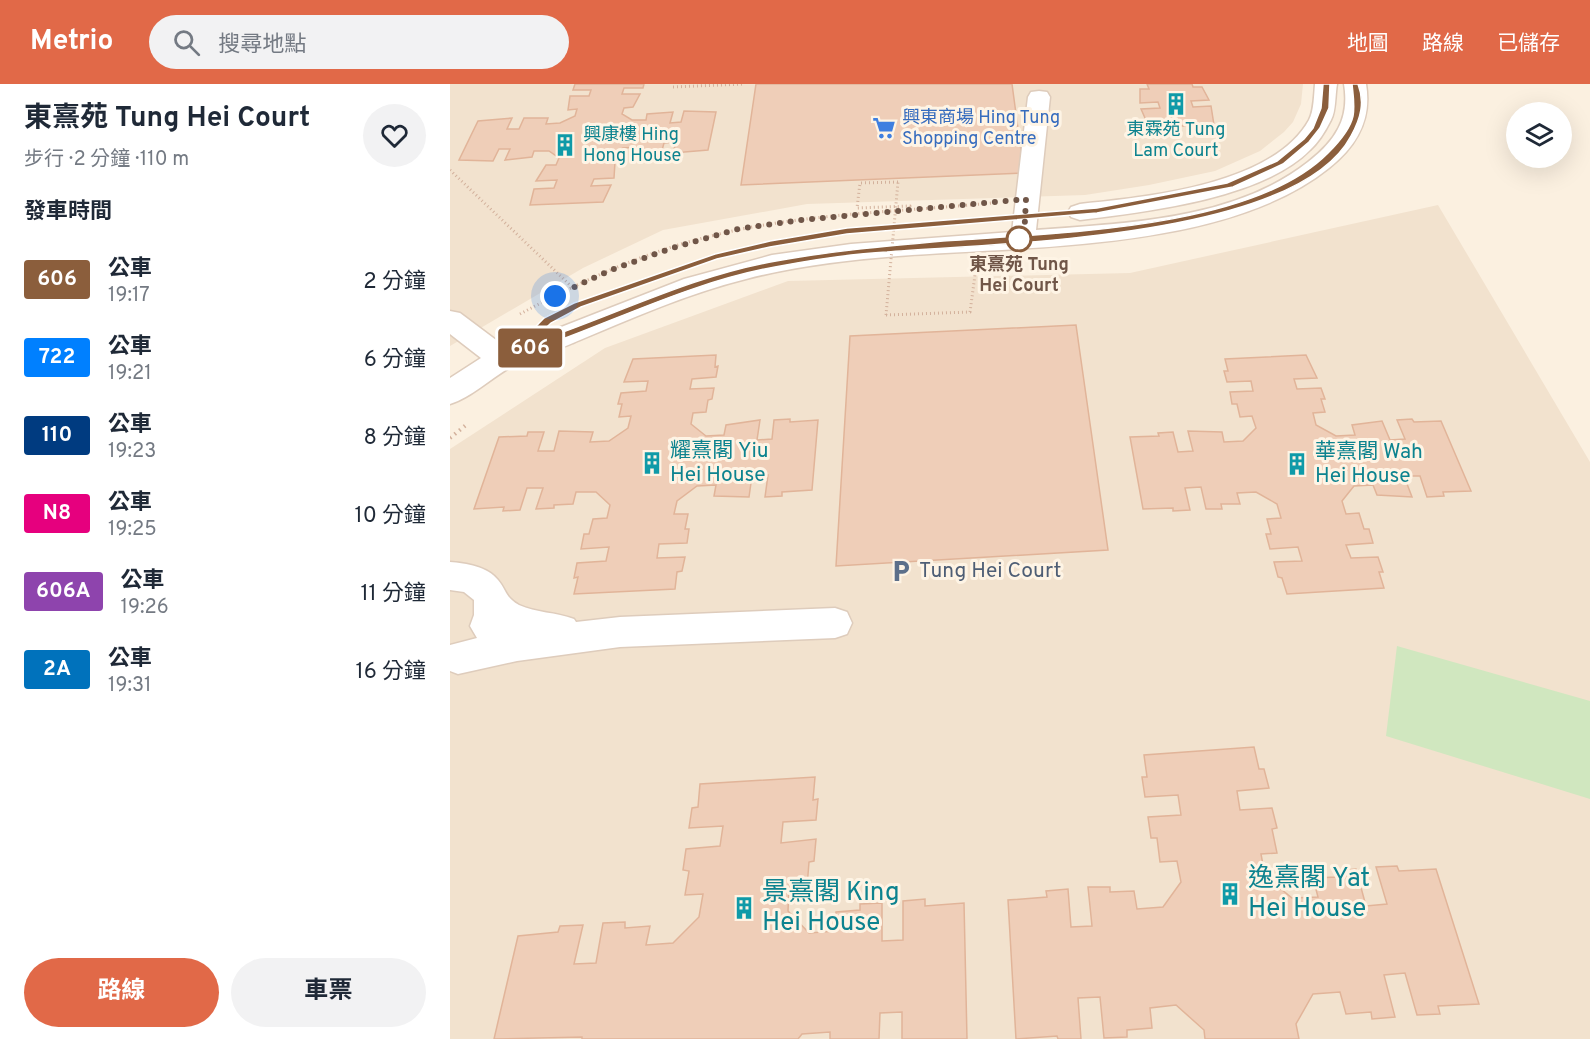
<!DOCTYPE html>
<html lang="zh-TW">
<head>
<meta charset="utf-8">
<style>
  :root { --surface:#fff; --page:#f2f2f3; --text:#1f2937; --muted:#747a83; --accent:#e16948 }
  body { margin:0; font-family:Overpass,"Noto Sans TC",sans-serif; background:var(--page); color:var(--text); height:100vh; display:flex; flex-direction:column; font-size:22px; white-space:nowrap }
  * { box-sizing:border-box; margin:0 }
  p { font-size:20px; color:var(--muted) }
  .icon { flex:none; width:33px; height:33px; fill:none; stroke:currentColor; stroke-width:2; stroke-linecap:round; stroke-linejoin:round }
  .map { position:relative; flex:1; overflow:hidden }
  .drawer { display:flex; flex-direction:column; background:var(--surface); width:450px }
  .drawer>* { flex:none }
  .badge { padding:0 12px; border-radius:4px; font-size:21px; line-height:39px }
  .fabs { position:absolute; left:1056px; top:18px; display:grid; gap:12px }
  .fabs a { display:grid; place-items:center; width:66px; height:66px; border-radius:50%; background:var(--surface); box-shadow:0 6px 24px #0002; font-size:30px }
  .you { position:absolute; width:30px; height:30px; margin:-15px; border:4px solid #fff; border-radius:50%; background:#1a73e8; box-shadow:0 0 0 9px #1a73e833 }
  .map>.badge { position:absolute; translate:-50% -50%; box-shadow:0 0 0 3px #fff }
  h2 { padding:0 24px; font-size:22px; line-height:54px }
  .round { display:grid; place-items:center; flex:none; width:63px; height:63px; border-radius:32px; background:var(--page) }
  .head { display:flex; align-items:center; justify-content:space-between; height:102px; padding:0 24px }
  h1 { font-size:28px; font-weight:700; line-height:45px }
  .button { display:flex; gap:12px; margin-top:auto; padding:12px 24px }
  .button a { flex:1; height:69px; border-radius:36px; background:var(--accent); color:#fff; font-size:24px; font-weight:700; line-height:69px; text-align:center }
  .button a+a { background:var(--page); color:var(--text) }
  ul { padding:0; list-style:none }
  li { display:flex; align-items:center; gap:18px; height:78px; padding:0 24px }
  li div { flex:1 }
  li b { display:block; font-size:22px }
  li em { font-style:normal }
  li .badge { min-width:66px; font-weight:700; text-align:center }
  header { display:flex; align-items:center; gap:36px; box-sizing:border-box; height:84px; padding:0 30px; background:var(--accent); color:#fff }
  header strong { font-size:28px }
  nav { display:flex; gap:33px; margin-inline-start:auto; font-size:21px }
  .search { width:420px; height:54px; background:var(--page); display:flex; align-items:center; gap:15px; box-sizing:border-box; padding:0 21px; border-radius:33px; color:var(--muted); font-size:22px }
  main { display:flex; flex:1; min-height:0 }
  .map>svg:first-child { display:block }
  .residential { fill:#f2e2ce }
  .green { fill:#d0e7bf }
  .building { fill:#efceb8; stroke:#e1b499; stroke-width:1.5 }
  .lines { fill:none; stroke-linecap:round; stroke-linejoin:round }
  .minor-casing { stroke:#deccbc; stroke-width:3 }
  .path-far1 { stroke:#d3b19c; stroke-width:3; stroke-dasharray:1 3; stroke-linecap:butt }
  .path { stroke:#d3b19c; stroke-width:4; stroke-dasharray:1.5 4.5; stroke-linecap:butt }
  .minor { fill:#fff; fill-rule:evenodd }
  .path-bridge { stroke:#d3b19c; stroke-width:3; stroke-dasharray:1 3; stroke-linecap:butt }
  .line { fill:#8b5e3c; stroke:#fff; stroke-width:1.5 }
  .walk { stroke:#705648; stroke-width:6; stroke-dasharray:0 10.8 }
  .stop-dot { fill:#fff; stroke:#8b5e3c; stroke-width:3 }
  .labels { text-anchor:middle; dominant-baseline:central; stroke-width:6; stroke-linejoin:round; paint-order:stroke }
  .far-shop-label { font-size:18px; fill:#366cbe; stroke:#fef4e5; text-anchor:start }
  .far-culture-label { font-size:18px; fill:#0d838f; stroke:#fef4e5 }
  .far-stop-label { font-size:18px; font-weight:bold; fill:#705648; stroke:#fef4e5 }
  .culture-label { font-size:21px; fill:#0d838f; stroke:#fef4e5; text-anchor:start }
  .service-label { font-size:21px; fill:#4e5e75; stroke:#fef4e5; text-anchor:start }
  .near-culture-label { font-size:26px; fill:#0d838f; stroke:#fef4e5; text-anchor:start }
</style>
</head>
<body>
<header>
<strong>Metrio</strong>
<div class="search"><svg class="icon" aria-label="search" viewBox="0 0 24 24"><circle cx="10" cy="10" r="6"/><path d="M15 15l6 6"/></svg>搜尋地點</div>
<nav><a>地圖</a><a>路線</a><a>已儲存</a></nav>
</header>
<main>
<section class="drawer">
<div class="head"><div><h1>東熹苑 Tung Hei Court</h1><p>步行 · 2 分鐘 · 110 m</p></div><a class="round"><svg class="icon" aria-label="heart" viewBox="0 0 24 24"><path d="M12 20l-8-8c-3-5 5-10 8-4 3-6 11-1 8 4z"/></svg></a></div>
<h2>發車時間</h2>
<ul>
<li><span class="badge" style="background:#8b5e3c;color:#fff">606</span><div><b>公車</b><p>19:17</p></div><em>2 分鐘</em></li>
<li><span class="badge" style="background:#0080ff;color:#fff">722</span><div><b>公車</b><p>19:21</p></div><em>6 分鐘</em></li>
<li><span class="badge" style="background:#003b80;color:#fff">110</span><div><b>公車</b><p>19:23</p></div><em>8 分鐘</em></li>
<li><span class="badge" style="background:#e6007e;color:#fff">N8</span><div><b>公車</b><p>19:25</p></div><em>10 分鐘</em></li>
<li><span class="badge" style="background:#8e44ad;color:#fff">606A</span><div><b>公車</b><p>19:26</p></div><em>11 分鐘</em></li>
<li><span class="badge" style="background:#0072bc;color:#fff">2A</span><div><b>公車</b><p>19:31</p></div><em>16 分鐘</em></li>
</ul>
<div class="button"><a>路線</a><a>車票</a></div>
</section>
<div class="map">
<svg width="1140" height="955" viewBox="0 0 1140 955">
  <rect width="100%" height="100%" fill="#fbf0e0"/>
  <g class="residential">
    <path d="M0 0H853L851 20 843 38 834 48 810 67 765 87 699 101 635 111 357 120 213 146 133 184 0 262Z"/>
    <path d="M988 121 1140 378V955H0V365L155 264 338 197 680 189Z"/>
  </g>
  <path class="green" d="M947 562 1140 617V715L936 652Z"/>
  <g class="building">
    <path d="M125 0H194L193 4H174L172 10H190L183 23 174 24 172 30 182 36H196L197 30 223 28 220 39 231 38 234 27 266 28 258 66 223 69 226 58 214 59 211 70 186 69 188 63 173 64 158 72 156 79 165 78 164 94 144 95 141 102 161 101 153 118 80 121 84 105 104 104 107 96 86 97 96 81H106L109 74 99 67H84L82 73 55 76 60 65H49L43 77 9 76 28 37 62 34 57 45H69L74 34H98L96 40 110 39 125 32 127 25 118 26 120 12H139L141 6H123Z"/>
    <path d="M306 0H562L574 89 291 101Z"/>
    <path d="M697 0H742L743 3H752L759 16 741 17 743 23 761 22 764 41 699 43 691 25 710 24 708 18 690 19V5H699Z"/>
    <path d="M626 241 658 466 386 482 400 252Z"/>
    <path d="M266 271 265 283 268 282 266 293 242 295 240 305 264 304 262 315 258 316 256 328 243 329 241 340 256 352 274 351 276 341 310 336 307 356 322 355 324 336 340 335V338L368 336 362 406 332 408V412L315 413 318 391 302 392 299 413 264 412 266 401 247 402 227 417 224 430H238L235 445H239L237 459 209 460 207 474 235 473 232 487 227 488 225 505 124 510 128 493 124 494 127 479 156 477 159 463 131 465 134 450H139L143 435 157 434 160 421 146 408H126L123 420 104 421V424L86 425 93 404H77L70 426 53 427 54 423 24 425 49 353 77 352 78 348H94L88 367H104L109 347 143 348 140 358 159 357 178 344 181 332 169 333 172 320H168L171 309 196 307 198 297 174 298 183 275Z"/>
    <path d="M856 271 867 294 844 295 847 305 871 304 875 315H871L875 328 863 329 866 341 886 352 905 351 902 341 932 337 940 356 955 355 947 336 962 335 964 338 991 337 1021 407 993 408 994 412 977 413 970 392H954L962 413 927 411 923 401 904 402 892 417 896 430 909 429 914 445H919L923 459 896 461 901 474 928 473 933 488H929L934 504 837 510 832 494 828 493 824 478 852 477 848 463 820 465 816 450H821L817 435 831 434 827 420 806 408 787 409 790 420H771L772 425H756L751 403 735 404 740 426 723 427V424L693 425 680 353 709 352 708 349 723 348 728 368 743 367 738 347 772 348 774 358 793 357 806 344 802 332 790 333 787 320H782L780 308 803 307 801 297 777 298 774 287H778L775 275Z"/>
    <path d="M804 663 809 685H814L819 704 787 707 790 726 822 724 827 744 822 745 827 769 811 770 815 792 842 814 868 813 863 794 887 793 885 787 906 785 916 822 937 820 926 783 947 782 949 787 986 785 1029 920 988 922 990 930 967 931 955 889 934 891 945 933 922 935 921 928 896 930 890 908 863 910 846 940 849 955H755L754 946 726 921 700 924 702 944 677 946V953L654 954 650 913 628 914 631 955H608L607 952 566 955 558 816 597 813 596 807 618 805 621 843 642 842 638 803H660V808L684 807 687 825 713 823 731 798 727 777 710 778 707 754H701L698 733 731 731 728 711 695 713 692 693H697L694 671Z"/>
    <path d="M365 693 363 716 368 715 366 736 333 738 331 759 366 755 364 777 359 778 357 803 339 804 338 827 359 849 385 847 386 828 410 826V820L432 819V857L453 856V817L475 815V822L514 819 517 955H452V928L430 929 429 955H380V948L352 950 348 955H132V953L44 955 68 852 108 848 110 842 133 841 124 880 146 879 153 839 175 838V844L200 842 196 861 223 859 249 833 253 810 235 811 239 787 233 786 236 765 270 762 273 742 239 744 242 724 248 723 250 700Z"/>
  </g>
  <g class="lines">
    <g class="minor-casing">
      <g id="minor">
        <path d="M865 0H887C885 11 886 27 881 36 876 46 868 59 860 66 812 115 695 128 630 136L621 133 618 128 621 123 630 120C697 113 823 101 859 36 864 27 864 11 865 0Z"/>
        <path d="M894 0H916C922 35 907 62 879 84 776 167 577 162 448 172 397 176 346 182 296 195 236 210 180 235 123 259 106 267 87 270 70 278 46 289 25 312 0 320V294L31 274 0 250V227L10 229 54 262 101 247 234 195 322 171 401 160 562 148 578 13 581 8 589 7 597 8 600 13 586 146C677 139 784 136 858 78 885 57 900 35 894 0Z"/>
        <path d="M0 478C16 479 38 483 48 496 57 507 55 513 69 521 86 529 106 528 124 535L126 538 170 533 385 524 397 528 402 539 397 550 385 554 170 563 67 577 8 590 0 587V561L27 554 20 542 24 531V516L14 508 0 506Z"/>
      </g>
    </g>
    <g class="path-far1">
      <path d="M223 3 294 0"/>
      <path d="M0 86 123 204"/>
      <path d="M448 98 410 99 407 124 460 122V127"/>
      <path d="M70 230C132 197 196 167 265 151 355 129 450 128 542 119"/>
      <path d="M436 231 520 228 525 191"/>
    </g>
    <path class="path" d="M0 354 16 341"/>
    <use href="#minor" class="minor"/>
    <path class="path-bridge" d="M436 231 448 98"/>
  </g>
  <path class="line" d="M873 0H880L879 24 870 44 859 58 833 80 783 103 647 129 397 150 320 163 267 175 131 223 101 239 79 260C162 233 239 192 326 177 381 167 437 162 493 157 599 149 801 147 878 69 888 59 900 46 903 32 905 21 903 11 902 0H908C915 18 911 34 901 52 846 156 545 159 437 168 399 170 362 176 325 183 236 199 154 243 68 271L65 272 60 269 94 234 124 219 265 170 320 157 397 144 647 124 777 99 827 77 854 55 863 44 871 24Z"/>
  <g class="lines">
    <path class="walk" d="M105 212 161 186 222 164 288 145 352 136 576 115 574 155H569"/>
  </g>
  <defs>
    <g id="building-bare" transform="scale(1.8)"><path d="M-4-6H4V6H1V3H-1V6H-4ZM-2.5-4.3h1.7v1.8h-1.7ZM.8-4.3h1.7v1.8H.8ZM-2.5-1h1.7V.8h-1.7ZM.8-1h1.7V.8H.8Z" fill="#0f9aa8" stroke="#fef4e5" stroke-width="2.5" paint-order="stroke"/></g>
    <g id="supermarket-bare" transform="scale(1.8)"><path d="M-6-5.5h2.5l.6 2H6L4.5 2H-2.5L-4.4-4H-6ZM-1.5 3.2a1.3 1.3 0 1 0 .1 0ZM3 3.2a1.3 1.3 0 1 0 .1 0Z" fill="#3f7fe0" stroke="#fef4e5" stroke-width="2.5" paint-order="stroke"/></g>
    <g id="parking-bare" transform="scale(1.8)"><path d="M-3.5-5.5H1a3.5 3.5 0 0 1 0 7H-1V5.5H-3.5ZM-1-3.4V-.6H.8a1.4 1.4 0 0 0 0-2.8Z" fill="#5c6f8a" stroke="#fef4e5" stroke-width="2.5" paint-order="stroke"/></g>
  </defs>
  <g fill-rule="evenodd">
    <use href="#building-bare" x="726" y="20"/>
    <use href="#supermarket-bare" x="434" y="44"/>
    <use href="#building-bare" x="115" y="61"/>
    <use href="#building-bare" x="202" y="379"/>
    <use href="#building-bare" x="847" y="380"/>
    <use href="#parking-bare" x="451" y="487"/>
    <use href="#building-bare" x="780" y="810"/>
    <use href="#building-bare" x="294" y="824"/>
  </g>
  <circle class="stop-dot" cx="569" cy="155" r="12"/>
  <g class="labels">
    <g class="far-shop-label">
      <text x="452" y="34">興東商場 Hing Tung<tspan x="452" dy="21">Shopping Centre</tspan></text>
    </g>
    <g class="far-culture-label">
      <text x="726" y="46">東霖苑 Tung<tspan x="726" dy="21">Lam Court</tspan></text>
      <text x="133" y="51" text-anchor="start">興康樓 Hing<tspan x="133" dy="21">Hong House</tspan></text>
    </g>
    <g class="far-stop-label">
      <text x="569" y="181">東熹苑 Tung<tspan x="569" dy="21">Hei Court</tspan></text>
    </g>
    <g class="culture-label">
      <text x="220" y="367">耀熹閣 Yiu<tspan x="220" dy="24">Hei House</tspan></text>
      <text x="865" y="368">華熹閣 Wah<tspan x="865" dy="24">Hei House</tspan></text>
    </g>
    <g class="service-label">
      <text x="469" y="487">Tung Hei Court</text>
    </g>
    <g class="near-culture-label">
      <text x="798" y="795">逸熹閣 Yat<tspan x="798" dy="30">Hei House</tspan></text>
      <text x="312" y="809">景熹閣 King<tspan x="312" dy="30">Hei House</tspan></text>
    </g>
  </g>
</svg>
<div class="fabs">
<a><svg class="icon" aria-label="layers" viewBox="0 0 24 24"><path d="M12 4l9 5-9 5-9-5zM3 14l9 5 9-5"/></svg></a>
</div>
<div class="you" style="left:105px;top:212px"></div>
<b class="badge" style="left:80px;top:264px;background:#8b5e3c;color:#fff">606</b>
</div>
</main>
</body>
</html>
